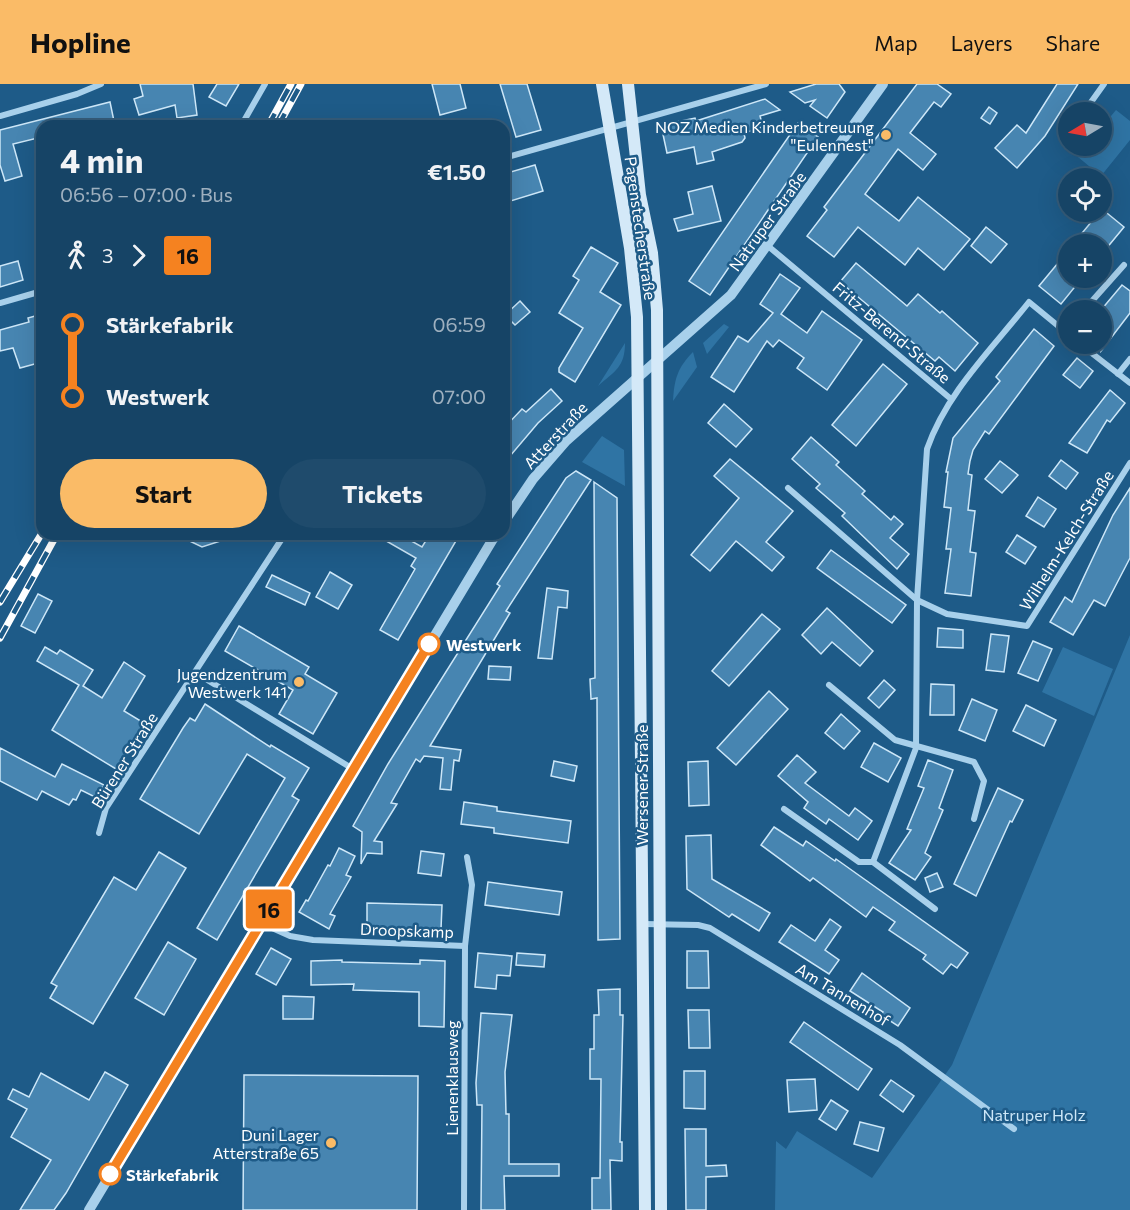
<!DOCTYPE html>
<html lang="en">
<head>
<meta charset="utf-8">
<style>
  :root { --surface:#164466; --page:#1f4b6c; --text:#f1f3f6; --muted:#9eb0bf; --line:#355c7a; --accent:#fabb67 }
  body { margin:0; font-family:Commissioner,sans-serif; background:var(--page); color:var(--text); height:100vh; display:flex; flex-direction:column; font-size:22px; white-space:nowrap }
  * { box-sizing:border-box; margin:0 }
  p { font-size:20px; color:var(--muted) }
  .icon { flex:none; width:33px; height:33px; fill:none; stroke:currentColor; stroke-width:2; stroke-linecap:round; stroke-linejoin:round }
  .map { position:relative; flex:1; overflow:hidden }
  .panel { position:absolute; left:36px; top:36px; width:474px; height:420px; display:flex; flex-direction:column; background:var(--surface); border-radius:18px; box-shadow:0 6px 24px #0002,0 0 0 2px var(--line) }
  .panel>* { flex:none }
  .badge { padding:0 12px; border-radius:4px; font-size:21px; line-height:39px }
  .needle { width:39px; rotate:260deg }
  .tools { position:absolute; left:1058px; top:18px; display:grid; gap:12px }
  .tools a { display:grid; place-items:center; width:54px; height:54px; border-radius:50%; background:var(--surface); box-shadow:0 6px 24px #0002,0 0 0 2px var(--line); font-size:30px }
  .map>.badge { position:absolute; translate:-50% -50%; box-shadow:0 0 0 3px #fff }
  .legs { display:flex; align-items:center; gap:9px; height:66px; padding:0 24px; font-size:20px }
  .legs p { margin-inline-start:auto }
  .overview { display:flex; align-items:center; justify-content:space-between; height:102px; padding:0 24px }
  h1 { font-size:33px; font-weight:700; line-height:45px }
  .action { display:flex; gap:12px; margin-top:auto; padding:12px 24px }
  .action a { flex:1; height:69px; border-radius:36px; background:var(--accent); color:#111; font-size:24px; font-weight:700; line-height:69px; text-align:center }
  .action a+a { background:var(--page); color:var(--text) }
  ul { padding:0 24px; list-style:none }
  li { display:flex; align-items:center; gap:21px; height:72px; font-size:22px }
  li i { display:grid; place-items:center; width:9px; height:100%; margin:0 8px; background:currentColor }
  li i::after { content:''; width:15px; height:15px; margin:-8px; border:4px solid; border-radius:50%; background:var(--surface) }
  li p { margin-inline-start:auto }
  li:first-child i { background:linear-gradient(#0000 50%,currentColor 0) }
  li:last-child i { background:linear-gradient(currentColor 50%,#0000 0) }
  header { display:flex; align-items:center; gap:36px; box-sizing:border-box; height:84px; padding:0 30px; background:var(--accent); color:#111 }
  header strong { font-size:28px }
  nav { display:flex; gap:33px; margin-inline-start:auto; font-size:21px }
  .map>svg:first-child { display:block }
  .green { fill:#2f74a4 }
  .building { fill:#4785b1; stroke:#cde7f8; stroke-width:1.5 }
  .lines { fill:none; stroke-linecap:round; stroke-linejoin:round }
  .minor { stroke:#a8d0eb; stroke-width:6 }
  .tertiary { stroke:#a8d0eb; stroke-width:10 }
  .secondary { stroke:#d4e9f8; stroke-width:12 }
  .rail-casing { stroke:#fff; stroke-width:7 }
  .rail { stroke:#1e5b88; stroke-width:4.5; stroke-dasharray:14; stroke-linecap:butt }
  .line-1-casing { stroke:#fff; stroke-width:14 }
  .line-1 { stroke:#f58220; stroke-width:9 }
  .poi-dot { fill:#fabb67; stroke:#1e5b88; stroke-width:2 }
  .stop-1-dot { fill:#fff; stroke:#f58220; stroke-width:3 }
  .labels { text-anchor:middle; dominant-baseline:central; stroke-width:5; stroke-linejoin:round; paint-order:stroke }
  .poi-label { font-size:16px; fill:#fff; stroke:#1e5b88; text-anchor:end }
  .street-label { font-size:16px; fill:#fff; stroke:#1e5b88 }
  .stop-label { font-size:16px; font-weight:bold; fill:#fff; stroke:#1e5b88; text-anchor:start }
  .park-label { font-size:16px; fill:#cde7f8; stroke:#1e5b88 }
</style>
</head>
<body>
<header>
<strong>Hopline</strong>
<nav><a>Map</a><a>Layers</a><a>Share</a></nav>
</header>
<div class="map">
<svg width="1130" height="1126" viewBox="0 0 1130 1126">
  <rect width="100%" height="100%" fill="#1e5b88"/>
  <g class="green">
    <path d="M1116 26 1130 37V56L1101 92 1078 73 1087 62H1101V44Z"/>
    <path d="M724 240 729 243 707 270 703 259Z"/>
    <path d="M625 259C625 283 615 287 598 302Z"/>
    <path d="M693 268 697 283 673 317C674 295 678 283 693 268Z"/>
    <path d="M602 352 624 366 625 402 582 378Z"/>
    <path d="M1130 551V1126H775L776 1057 786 1065 797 1047 872 1094 952 981Z"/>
    <path d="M1063 563 1113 585 1094 632 1042 608Z"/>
  </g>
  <g class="building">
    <path d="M140 0H193L197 31 177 34 175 21 139 31 134 15 143 12Z"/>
    <path d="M217 0H239L226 22 209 13Z"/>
    <path d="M432 0H460L466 24 440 31Z"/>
    <path d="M500 0H527L541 46 516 53Z"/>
    <path d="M816 0H839L845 8 827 34 810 22 815 16 805 19 790 8Z"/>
    <path d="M917 0H937L951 10 941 23 934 18 910 49 936 70 923 86 898 65 865 110 899 137 918 113 970 155 944 186 918 164 905 181 858 143 834 173 807 152 827 126 824 123Z"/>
    <path d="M1057 0H1078L1045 52 1017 84 995 64 1017 41 1026 49Z"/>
    <path d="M765 15 780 26 760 32 763 43 744 49 745 54 742 58 712 68 714 76 697 80 694 63 667 69 661 41 695 34 696 37Z"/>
    <path d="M110 18 115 42H42V53L13 60 22 92 5 97 0 81V46Z"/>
    <path d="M989 23 997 29 990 40 981 34Z"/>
    <path d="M798 39 818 53 710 211 689 197Z"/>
    <path d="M535 81 543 107 504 119V90Z"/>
    <path d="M712 102 721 137 678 147 674 135 693 130 688 108Z"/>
    <path d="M1102 125 1124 143 1101 171V160H1073Z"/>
    <path d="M986 143 1007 160 991 179 971 162Z"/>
    <path d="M591 163 618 179 600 208 621 221 575 298 559 288V284L583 244 559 229 579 196 573 192Z"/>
    <path d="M1068 167V194H1082L1061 220 1039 202Z"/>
    <path d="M18 177 23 196 0 203V182Z"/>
    <path d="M856 179 907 222 918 210 940 229 942 227 978 259 955 287 939 273 935 277 840 198Z"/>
    <path d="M780 190 800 204 781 230 807 249 822 227 862 256 827 306 797 284 804 274 779 256 773 263 767 257 734 308 711 293 738 252 748 258 773 229 760 220Z"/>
    <path d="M1122 201 1130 207V229L1101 267V226Z"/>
    <path d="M520 217 530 228 515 241 505 231Z"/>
    <path d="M42 230V252L36 253 42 278 20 284 13 264 0 267V246L29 238 28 234Z"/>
    <path d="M1034 245 1054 262 989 350 985 347 973 366 970 377 968 390 972 391 968 426 975 427 970 468 976 469 971 512 945 509 951 465H946L951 424 944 423 948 388H946L953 354 1000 297 996 293Z"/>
    <path d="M1077 274 1093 287 1080 304 1063 291Z"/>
    <path d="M883 280 907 300 856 362 832 341Z"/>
    <path d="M551 305 562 317 538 339 504 379V344L522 325 526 328Z"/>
    <path d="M1110 306 1125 319 1110 338 1107 336 1087 369 1069 359Z"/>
    <path d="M724 320 752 345 736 363 708 339Z"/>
    <path d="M811 353 839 378 836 381 865 407 862 410 891 436 894 432 903 440 890 454 909 470 897 485 842 432 845 429 816 404 820 400 792 375Z"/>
    <path d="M730 375 793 427 766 458 784 473 772 487 736 457 710 487 691 471 739 414 714 392Z"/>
    <path d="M1061 376 1078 389 1066 405 1049 392Z"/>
    <path d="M1000 377 1018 391 1002 409 985 395Z"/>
    <path d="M576 387 591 396 506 527 510 529 430 662 461 666 459 677 454 676 451 706 440 705 443 674 424 672 420 678 416 675 391 719 397 720 374 757 382 758V770L367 769 361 780 362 748 353 742 388 680 500 502 497 500 566 394Z"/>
    <path d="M594 398 617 414 620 855 598 856 597 614 591 615 590 595 595 594Z"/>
    <path d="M1130 404V474L1105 522 1094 516 1073 551 1050 538 1065 513 1072 518 1113 431Z"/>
    <path d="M1038 413 1056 425 1044 443 1026 432Z"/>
    <path d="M175 450H236V452L202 463Z"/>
    <path d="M374 450H399L422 463 430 450H460L398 556 380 546 415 485 411 482 416 474Z"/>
    <path d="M1017 451 1036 463 1025 480 1006 468Z"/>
    <path d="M831 466 906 521 892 539 817 484Z"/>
    <path d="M330 488 352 501 338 525 316 513Z"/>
    <path d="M272 491 310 509 305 521 266 503Z"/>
    <path d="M547 504 568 507 567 524 558 523 552 575 538 574Z"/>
    <path d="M38 510 52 517 35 549 21 542Z"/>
    <path d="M827 524 873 567 860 582 832 558 821 570 802 551Z"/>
    <path d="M762 530 780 545 729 602 712 587Z"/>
    <path d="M239 542 309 583 305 590 337 609 313 650 279 630 293 606 225 567Z"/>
    <path d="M938 544 963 546V564L937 563Z"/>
    <path d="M991 550 1009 552 1004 588 986 586Z"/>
    <path d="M1033 557 1052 565 1038 597 1018 589Z"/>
    <path d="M45 563 57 570 60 566 93 586 83 602 102 614 124 578 145 592 124 627 144 639 116 685 52 646 79 601 37 577Z"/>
    <path d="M489 582 511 583 510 596 488 595Z"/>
    <path d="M884 596 895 606 879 624 868 614Z"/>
    <path d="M931 600 954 601V631H930Z"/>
    <path d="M769 607 788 625 736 681 717 664Z"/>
    <path d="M972 615 997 626 985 657 959 646Z"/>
    <path d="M205 620 270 663 271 661 309 684 292 712 299 716 217 856 197 844 285 694 247 670 199 750 140 715 183 644 190 634 195 637Z"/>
    <path d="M1026 621 1056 636 1044 662 1013 647Z"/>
    <path d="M841 630 860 647 844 665 825 649Z"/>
    <path d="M874 659 901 674 888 698 861 683Z"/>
    <path d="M0 664 55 693 62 680 104 701 97 714 81 706 76 716 73 715 69 721 42 707 37 716 0 697Z"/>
    <path d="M797 671 816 688 805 699 849 732 855 724 872 737 858 756 829 735 826 740 804 724 808 718 778 692Z"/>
    <path d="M928 676 953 686 939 724 943 726 925 769 931 773 915 796 889 779 911 746 907 745 924 704 918 702Z"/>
    <path d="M554 677 577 682 574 697 551 692Z"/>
    <path d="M708 677 709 721 689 722 688 678Z"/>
    <path d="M998 704 1023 716 1012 738 1010 737 976 812 954 800Z"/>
    <path d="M464 718 497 723V727L571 737 568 759 494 749V744L461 740Z"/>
    <path d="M774 743 803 762 806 757 835 777 836 775 968 869 957 884 951 880 943 890 923 875 926 871 889 846 895 838 873 823 866 833 813 794 810 797 761 761Z"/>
    <path d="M711 751 712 795 770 829 759 847 732 830 729 833 687 805 686 752Z"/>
    <path d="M339 764 355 772 346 791 351 793 330 830 335 832 329 845 299 828 306 816 308 817 328 781 330 782Z"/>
    <path d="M421 767 444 770 441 792 418 789Z"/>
    <path d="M159 768 186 784 93 940 50 914 57 902 51 899 114 793 136 806Z"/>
    <path d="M937 789 943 803 930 808 925 794Z"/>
    <path d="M488 798 562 808 559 831 485 821Z"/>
    <path d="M367 819 442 821 441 845 367 844Z"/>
    <path d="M830 835 841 843 825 866 839 876 829 890 779 858 791 841 815 857Z"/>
    <path d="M168 858 196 875 164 931 135 914Z"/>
    <path d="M271 864 291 875 276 901 256 890Z"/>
    <path d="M687 867H708L709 904H687Z"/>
    <path d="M478 869 512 872 510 892 497 891 496 905 475 903Z"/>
    <path d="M517 869 545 871 544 883 516 881Z"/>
    <path d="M342 876V878L420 880V876L445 877 444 943 419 942V908L353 906 354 900 311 901V877Z"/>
    <path d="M862 889 910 924 898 942 881 931 883 928 850 907Z"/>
    <path d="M620 905V931H623L620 1058H622V1077L610 1076 611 1126H592V1094H600L601 995H590V965H594V931H599L598 906Z"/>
    <path d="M283 912 314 913 313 935H283Z"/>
    <path d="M688 926H709L710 964H689Z"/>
    <path d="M481 929 512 931 505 988 506 1030H509V1080H559V1092H504L505 1126H481L482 1021H477L476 999Z"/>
    <path d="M804 938 872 985 858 1006 790 958Z"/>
    <path d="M684 987H705V1025L684 1024Z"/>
    <path d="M105 988 128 1001 66 1109 54 1126H20L51 1076 11 1053 27 1025 8 1015 13 1005 29 1013 41 989 89 1016Z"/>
    <path d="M244 991 418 992 417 1126H243Z"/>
    <path d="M815 995 817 1026 789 1028 787 996Z"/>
    <path d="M891 996 914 1012 903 1028 880 1011Z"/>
    <path d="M831 1016 848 1027 836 1046 819 1035Z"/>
    <path d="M860 1038 884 1044 878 1067 854 1060Z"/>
    <path d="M685 1045H706V1082L726 1081 727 1092 706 1093V1126H686Z"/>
  </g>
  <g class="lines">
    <g class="minor">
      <path d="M1084 28 1104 0"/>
      <path d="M0 32 77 10 101 0"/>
      <path d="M241 42 265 0"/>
      <path d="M504 74 766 0"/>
      <path d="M768 162 951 315"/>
      <path d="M0 219 42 207"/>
      <path d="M1084 226 1124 181"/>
      <path d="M1080 260 1130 299"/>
      <path d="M1118 290 1130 275"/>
      <path d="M788 404 917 516 947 530 1027 542 1130 379"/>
      <path d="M196 589 353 685"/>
      <path d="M829 601 895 656 974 678 984 697 974 735"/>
      <path d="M784 725 859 778H873L935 825"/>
      <path d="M99 749 106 724 285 450"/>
      <path d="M873 778 916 664 917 516 927 365C947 308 992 265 1029 218L1068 250"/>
      <path d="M261 839 290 852 313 856 465 862 472 801 467 773"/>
      <path d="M643 840 698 841 710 844 900 961 1014 1045"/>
      <path d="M464 1126 465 862"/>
    </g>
    <g class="tertiary">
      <path d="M504 438 533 395 566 357 731 211 883 0"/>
      <path d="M89 1126 496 450"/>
    </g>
    <g class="secondary">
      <path d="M602 0 630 164 637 233 645 1126"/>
      <path d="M628 0 640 111 652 169 657 226 661 1126"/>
    </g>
    <g class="rail-casing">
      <g id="rail">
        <path d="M268 42 291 0"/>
        <path d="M278 42 301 0"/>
        <path d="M0 518 42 449"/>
        <path d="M0 554 57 450"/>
      </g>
    </g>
    <use href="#rail" class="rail"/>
  </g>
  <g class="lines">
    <g class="line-1-casing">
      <path id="line-1" d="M110 1090 429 560"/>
    </g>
    <use href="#line-1" class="line-1"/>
  </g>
  <g class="poi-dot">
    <circle cx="886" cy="51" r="6"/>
    <circle cx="299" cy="598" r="6"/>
    <circle cx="331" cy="1059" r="6"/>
  </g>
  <g class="stop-1-dot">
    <circle cx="429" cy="560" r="10"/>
    <circle cx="110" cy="1090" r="10"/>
  </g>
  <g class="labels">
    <g class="poi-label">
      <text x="874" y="42">NOZ Medien Kinderbetreuung<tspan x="874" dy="18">"Eulennest"</tspan></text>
      <text x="287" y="589">Jugendzentrum<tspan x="287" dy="18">Westwerk 141</tspan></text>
      <text x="319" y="1050">Duni Lager<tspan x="319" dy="18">Atterstraße 65</tspan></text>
    </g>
    <g class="street-label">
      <text transform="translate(767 137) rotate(-54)">Natruper Straße</text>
      <text transform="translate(641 144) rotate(82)">Pagenstecherstraße</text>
      <text transform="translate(892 248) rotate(40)">Fritz-Berend-Straße</text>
      <text transform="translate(555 351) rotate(-47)">Atterstraße</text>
      <text transform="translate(1066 456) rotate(-58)">Wilhelm-Kelch-Straße</text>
      <text transform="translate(124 676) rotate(-58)">Bürener Straße</text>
      <text transform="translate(641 701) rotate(-90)">Wersener Straße</text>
      <text transform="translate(407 846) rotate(2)">Droopskamp</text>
      <text transform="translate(843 910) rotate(31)">Am Tannenhof</text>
      <text transform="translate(451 994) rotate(-90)">Lienenklausweg</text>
    </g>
    <g class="stop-label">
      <text x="446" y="560">Westwerk</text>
      <text x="126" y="1090">Stärkefabrik</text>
    </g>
    <g class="park-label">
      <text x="1034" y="1030">Natruper Holz</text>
    </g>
  </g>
</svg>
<div class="tools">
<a><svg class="needle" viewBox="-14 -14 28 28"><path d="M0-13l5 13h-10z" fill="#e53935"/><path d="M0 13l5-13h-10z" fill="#9eb0bf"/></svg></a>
<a><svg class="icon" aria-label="locate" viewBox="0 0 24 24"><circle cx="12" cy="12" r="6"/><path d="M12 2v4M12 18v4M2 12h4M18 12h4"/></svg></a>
<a>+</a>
<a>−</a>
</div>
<b class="badge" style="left:269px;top:825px;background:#f58220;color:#111">16</b>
<section class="panel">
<div class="overview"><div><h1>4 min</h1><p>06:56 – 07:00 · Bus</p></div><b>€1.50</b></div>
<div class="legs"><svg class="icon" aria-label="walk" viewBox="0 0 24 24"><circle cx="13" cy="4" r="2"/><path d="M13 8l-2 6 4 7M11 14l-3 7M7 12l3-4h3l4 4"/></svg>3<svg class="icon" aria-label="forward" viewBox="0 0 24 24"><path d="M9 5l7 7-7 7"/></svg><b class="badge" style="background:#f58220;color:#111">16</b></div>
<ul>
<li><i style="color:#f58220"></i><b>Stärkefabrik</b><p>06:59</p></li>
<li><i style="color:#f58220"></i><b>Westwerk</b><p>07:00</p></li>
</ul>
<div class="action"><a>Start</a><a>Tickets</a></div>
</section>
</div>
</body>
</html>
